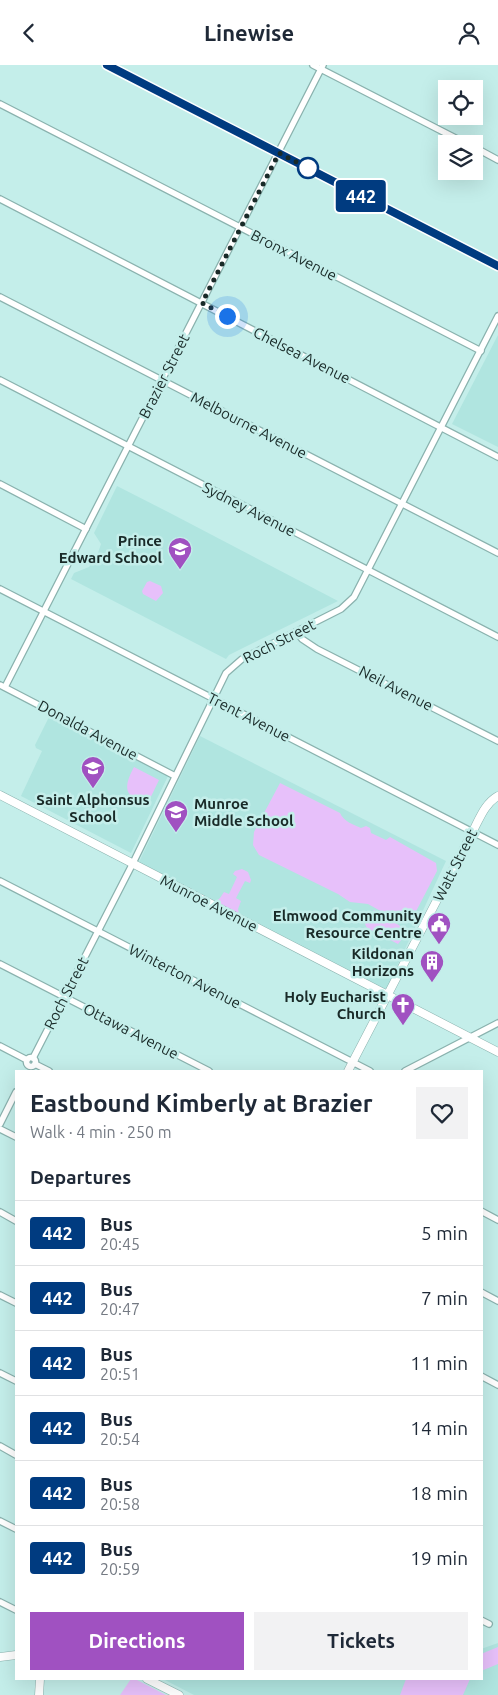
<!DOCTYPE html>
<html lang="en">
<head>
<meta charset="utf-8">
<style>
  :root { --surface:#fff; --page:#f2f2f3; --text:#1f2937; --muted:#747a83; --line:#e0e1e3; --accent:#a051c1 }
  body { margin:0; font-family:Ubuntu,sans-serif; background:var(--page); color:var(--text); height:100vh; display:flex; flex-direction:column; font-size:19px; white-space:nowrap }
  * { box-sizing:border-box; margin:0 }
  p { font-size:16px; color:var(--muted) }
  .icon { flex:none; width:28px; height:28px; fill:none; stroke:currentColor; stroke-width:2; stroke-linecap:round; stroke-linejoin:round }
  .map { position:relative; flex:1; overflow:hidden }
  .panel { position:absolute; left:15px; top:1005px; width:468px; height:610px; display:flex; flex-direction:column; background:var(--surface); border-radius:0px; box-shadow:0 5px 20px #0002 }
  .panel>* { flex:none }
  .badge { padding:0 10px; border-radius:4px; font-size:18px; line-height:32px }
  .controls { position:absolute; left:438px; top:15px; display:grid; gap:10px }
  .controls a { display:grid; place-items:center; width:45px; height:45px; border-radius:0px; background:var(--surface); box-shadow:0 5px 20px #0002; font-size:25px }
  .you { position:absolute; width:25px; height:25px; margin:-12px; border:4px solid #fff; border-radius:50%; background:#1a73e8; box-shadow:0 0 0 8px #1a73e833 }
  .map>.badge { position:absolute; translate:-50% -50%; box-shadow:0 0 0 2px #fff }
  h2 { padding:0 15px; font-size:19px; line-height:45px }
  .round { display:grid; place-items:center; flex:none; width:52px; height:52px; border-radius:0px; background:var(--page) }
  .head { display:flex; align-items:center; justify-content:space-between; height:85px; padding:0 15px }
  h1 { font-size:24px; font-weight:700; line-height:38px }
  .action { display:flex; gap:10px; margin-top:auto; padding:10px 15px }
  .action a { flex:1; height:58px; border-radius:0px; background:var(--accent); color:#fff; font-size:20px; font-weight:700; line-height:58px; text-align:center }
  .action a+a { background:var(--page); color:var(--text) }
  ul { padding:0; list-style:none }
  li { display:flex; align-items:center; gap:15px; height:65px; padding:0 15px; border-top:1px solid var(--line) }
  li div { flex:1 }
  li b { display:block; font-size:19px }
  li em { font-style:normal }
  li .badge { min-width:55px; font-weight:700; text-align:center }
  header { display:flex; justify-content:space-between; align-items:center; height:65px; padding:0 15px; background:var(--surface); font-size:22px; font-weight:700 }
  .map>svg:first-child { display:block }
  .built { fill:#b0e5e0 }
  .green { fill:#e7c0fa }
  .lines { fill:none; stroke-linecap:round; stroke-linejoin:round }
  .street-casing { stroke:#8ab2ae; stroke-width:8 }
  .secondary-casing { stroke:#8ab2ae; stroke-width:9 }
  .street { stroke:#fff; stroke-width:5.5 }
  .secondary { stroke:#fff; stroke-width:8 }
  .line-casing { stroke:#fff; stroke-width:11 }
  .line { stroke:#003b80; stroke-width:8 }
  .walk { stroke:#192a28; stroke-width:5; stroke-dasharray:0 9 }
  .stop-dot { fill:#fff; stroke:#003b80; stroke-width:2.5 }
  .labels { text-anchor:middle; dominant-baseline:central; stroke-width:5; stroke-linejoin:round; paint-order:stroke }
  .street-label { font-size:15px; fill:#192a28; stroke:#c4eeea }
  .poi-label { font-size:15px; font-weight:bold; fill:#192a28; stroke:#c4eeea; text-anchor:end }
</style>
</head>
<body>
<header><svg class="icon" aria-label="back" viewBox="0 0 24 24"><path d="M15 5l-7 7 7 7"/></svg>Linewise<svg class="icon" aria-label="person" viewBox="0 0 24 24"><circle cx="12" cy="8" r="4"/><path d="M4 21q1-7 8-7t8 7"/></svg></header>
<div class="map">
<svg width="498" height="1630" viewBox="0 0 498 1630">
  <rect width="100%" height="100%" fill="#c4eeea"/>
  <g class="built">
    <path d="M498 270V382L452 359Z"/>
    <path d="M117 421 170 448 338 536 229 590 226 594 71 514 74 508 89 502 97 491 101 479 94 468Z"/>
    <path d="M50 650 168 711 131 788 21 731 42 686 36 683 35 680Z"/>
    <path d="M200 671 446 796 386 925 138 799Z"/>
    <path d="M498 1578V1630H194L163 1614H481V1584Z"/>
  </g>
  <g class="green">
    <path d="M150 516 161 521 163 528 156 536 143 529 142 526 147 517Z"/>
    <path d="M134 702 159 715 146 742C124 730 123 723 134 702Z"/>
    <path d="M280 718 340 748C343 756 354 760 361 763L366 761 370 763 371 768 386 775 390 772 436 798 437 806 412 854 406 858H402L368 839 350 837 338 829 259 790 253 780 254 767Z"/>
    <path d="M242 804 248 807 251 815 250 818 245 816 236 833 241 836 238 844 239 849 215 837 220 833 224 827 229 829 237 812 233 809 235 806Z"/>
    <path d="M374 845 402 862 407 868 398 879 367 863 365 859Z"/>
    <path d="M498 1582V1599L481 1606V1589Z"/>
    <path d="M131 1614H135L166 1630H120Z"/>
    <path d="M406 1614H470L463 1630H400Z"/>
  </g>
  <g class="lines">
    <g class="street-casing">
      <g id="street">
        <path d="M313 0 467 79"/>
        <path d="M0 39 481 286"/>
        <path d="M474 82 498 95"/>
        <path d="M0 134 498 392"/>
        <path d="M0 232 498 488"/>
        <path d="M0 315 498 572"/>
        <path d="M0 419 86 464"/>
        <path d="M0 524 498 780"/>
        <path d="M297 567 302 574 317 584 498 676"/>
        <path d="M0 620 175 711"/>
        <path d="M5 622 323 0"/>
        <path d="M0 816 370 1006"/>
        <path d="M0 899 209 1006"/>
        <path d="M0 981 27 995"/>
        <circle cx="31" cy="997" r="4.5"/>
        <path d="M33 993 133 798 226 608 242 594 341 544 354 532 498 251"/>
        <path d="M35 999 49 1006"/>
        <path d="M405 1006 498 958"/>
        <path d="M0 1059 16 1027"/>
        <path d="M0 1064 16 1072"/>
        <path d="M481 1146 498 1155"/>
        <path d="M0 1147 16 1156"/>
        <path d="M481 1227 498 1236"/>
        <path d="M0 1230 16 1238"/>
        <path d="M0 1308 16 1316"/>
        <path d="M481 1311 498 1320"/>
        <path d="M0 1381 16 1390"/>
        <path d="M0 1456 16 1464"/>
        <path d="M0 1537 16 1545"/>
        <path d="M481 1555 489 1559"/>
      </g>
    </g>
    <g class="secondary-casing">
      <g id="secondary">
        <path d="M107 0 498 201"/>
        <path d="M0 730 498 987"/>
        <path d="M348 1006 475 762C481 750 486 738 498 731"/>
        <path d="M0 1592 16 1590"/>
        <path d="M147 1614 179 1630"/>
        <path d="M39 1630 40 1614"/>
      </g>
    </g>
    <use href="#street" class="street"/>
    <use href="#secondary" class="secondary"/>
  </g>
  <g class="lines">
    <g class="line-casing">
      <path id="line" d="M107 0 498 201"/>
    </g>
    <use href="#line" class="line"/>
    <path class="walk" d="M227 251 202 238 279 88 308 103"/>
  </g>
  <defs>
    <g id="school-pin" transform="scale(1.25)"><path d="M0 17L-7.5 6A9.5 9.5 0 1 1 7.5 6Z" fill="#a051c1" stroke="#c4eeea"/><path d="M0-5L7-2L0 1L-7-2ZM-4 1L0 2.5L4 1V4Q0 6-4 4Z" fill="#fff"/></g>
    <g id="civic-pin" transform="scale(1.25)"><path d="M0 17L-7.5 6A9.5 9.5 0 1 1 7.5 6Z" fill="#a051c1" stroke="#c4eeea"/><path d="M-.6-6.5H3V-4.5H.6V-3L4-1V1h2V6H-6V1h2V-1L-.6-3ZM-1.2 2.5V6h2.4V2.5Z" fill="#fff"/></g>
    <g id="building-pin" transform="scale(1.25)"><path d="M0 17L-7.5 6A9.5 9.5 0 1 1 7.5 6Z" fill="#a051c1" stroke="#c4eeea"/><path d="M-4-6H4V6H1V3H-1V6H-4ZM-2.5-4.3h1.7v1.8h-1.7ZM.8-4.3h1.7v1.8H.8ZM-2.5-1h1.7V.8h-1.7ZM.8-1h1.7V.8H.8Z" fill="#fff"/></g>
    <g id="church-pin" transform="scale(1.25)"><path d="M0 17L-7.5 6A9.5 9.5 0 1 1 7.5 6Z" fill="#a051c1" stroke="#c4eeea"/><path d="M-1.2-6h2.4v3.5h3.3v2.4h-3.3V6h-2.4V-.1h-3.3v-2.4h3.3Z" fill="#fff"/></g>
  </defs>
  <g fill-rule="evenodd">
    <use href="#school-pin" x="180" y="484"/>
    <use href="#school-pin" x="93" y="703"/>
    <use href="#school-pin" x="176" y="747"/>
    <use href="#civic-pin" x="439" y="859"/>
    <use href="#building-pin" x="432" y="897"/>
    <use href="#church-pin" x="403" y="940"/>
  </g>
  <circle class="stop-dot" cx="308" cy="103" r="10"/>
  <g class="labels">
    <g class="street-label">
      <text transform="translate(294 190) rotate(27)">Bronx Avenue</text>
      <text transform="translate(302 290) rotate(27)">Chelsea Avenue</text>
      <text transform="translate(164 311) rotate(-63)">Brazier Street</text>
      <text transform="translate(249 360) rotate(27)">Melbourne Avenue</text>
      <text transform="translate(249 444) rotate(27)">Sydney Avenue</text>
      <text transform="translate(279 576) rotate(-27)">Roch Street</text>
      <text transform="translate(396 623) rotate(27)">Neil Avenue</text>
      <text transform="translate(249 652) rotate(27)">Trent Avenue</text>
      <text transform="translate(88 665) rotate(28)">Donalda Avenue</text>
      <text transform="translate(455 800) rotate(-63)">Watt Street</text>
      <text transform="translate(209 838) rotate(27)">Munroe Avenue</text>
      <text transform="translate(185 911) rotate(27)">Winterton Avenue</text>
      <text transform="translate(66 928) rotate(-63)">Roch Street</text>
      <text transform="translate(131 966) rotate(27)">Ottawa Avenue</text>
    </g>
    <g class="poi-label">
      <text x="162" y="475">Prince<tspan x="162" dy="17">Edward School</tspan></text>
      <text x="93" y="734" text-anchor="middle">Saint Alphonsus<tspan x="93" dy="17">School</tspan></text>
      <text x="194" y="738" text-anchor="start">Munroe<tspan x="194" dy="17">Middle School</tspan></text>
      <text x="422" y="850">Elmwood Community<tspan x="422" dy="17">Resource Centre</tspan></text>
      <text x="414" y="888">Kildonan<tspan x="414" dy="17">Horizons</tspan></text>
      <text x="386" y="931">Holy Eucharist<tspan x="386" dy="17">Church</tspan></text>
    </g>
  </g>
</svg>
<div class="controls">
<a><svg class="icon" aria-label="locate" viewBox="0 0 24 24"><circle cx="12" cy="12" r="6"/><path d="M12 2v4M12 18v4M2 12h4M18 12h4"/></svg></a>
<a><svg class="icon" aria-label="layers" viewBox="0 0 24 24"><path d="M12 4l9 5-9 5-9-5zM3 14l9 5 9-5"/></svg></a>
</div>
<div class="you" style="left:227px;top:251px"></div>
<b class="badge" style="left:361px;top:131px;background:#003b80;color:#fff">442</b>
<section class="panel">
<div class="head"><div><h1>Eastbound Kimberly at Brazier</h1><p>Walk · 4 min · 250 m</p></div><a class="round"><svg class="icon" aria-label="heart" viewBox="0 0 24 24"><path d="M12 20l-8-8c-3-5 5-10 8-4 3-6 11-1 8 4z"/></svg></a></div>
<h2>Departures</h2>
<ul>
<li><span class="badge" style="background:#003b80;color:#fff">442</span><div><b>Bus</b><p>20:45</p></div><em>5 min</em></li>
<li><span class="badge" style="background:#003b80;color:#fff">442</span><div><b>Bus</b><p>20:47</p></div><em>7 min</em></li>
<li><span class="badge" style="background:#003b80;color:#fff">442</span><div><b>Bus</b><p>20:51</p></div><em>11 min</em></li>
<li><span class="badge" style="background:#003b80;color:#fff">442</span><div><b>Bus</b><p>20:54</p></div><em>14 min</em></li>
<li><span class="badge" style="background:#003b80;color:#fff">442</span><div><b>Bus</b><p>20:58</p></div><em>18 min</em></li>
<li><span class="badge" style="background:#003b80;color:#fff">442</span><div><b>Bus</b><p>20:59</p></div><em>19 min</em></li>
</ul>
<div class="action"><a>Directions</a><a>Tickets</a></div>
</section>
</div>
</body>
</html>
